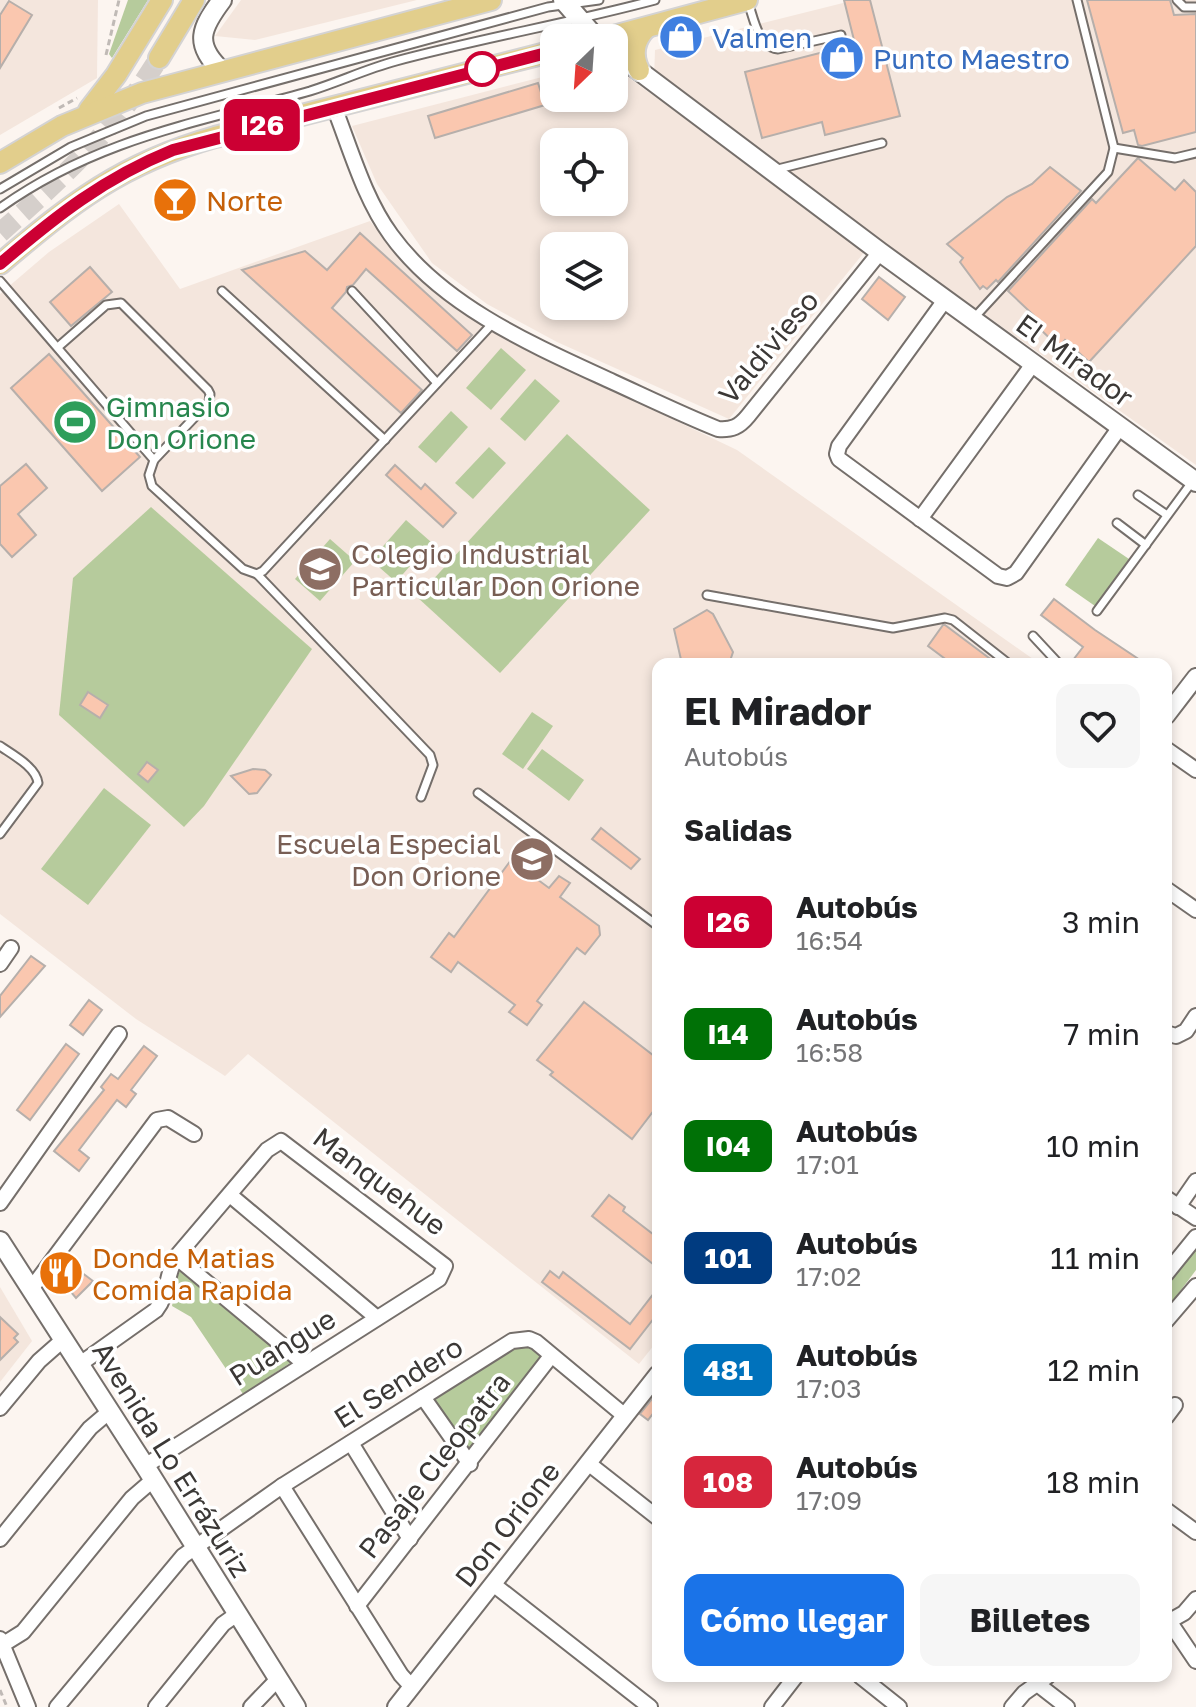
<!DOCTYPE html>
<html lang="es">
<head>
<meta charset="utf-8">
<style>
  :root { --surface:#fff; --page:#f6f6f6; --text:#202124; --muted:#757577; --accent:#1a73e8 }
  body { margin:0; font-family:"Golos Text",sans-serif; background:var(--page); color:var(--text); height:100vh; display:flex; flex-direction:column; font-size:30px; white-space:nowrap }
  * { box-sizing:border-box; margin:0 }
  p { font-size:26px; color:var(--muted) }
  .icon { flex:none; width:44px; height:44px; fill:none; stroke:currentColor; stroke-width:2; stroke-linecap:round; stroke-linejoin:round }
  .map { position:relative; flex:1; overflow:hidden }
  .sheet { position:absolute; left:652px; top:658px; width:520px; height:1024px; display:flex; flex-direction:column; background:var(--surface); border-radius:16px; box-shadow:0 4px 12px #0003 }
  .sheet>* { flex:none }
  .badge { padding:0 16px; border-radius:12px; font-size:28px; line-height:52px }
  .needle { width:52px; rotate:205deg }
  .controls { position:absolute; left:540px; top:24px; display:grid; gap:16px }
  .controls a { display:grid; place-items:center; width:88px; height:88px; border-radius:16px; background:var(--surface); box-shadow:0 4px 12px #0003; font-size:40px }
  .map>.badge { position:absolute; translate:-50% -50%; box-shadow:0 0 0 4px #fff }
  h2 { padding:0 32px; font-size:30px; line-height:72px }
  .round { display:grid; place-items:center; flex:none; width:84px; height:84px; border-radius:16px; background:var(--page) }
  .head { display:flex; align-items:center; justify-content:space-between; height:136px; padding:0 32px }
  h1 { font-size:38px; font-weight:700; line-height:60px }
  .primary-button { display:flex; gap:16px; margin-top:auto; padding:16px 32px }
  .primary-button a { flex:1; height:92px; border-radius:16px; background:var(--accent); color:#fff; font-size:32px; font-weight:700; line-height:92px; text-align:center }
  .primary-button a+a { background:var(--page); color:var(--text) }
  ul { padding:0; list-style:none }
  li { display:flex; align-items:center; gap:24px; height:112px; padding:0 32px }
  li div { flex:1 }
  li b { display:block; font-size:30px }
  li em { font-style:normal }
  li .badge { min-width:88px; font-weight:700; text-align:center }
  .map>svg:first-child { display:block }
  .built { fill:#f4e6dd; fill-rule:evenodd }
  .green { fill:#b6cb9c }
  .building { fill:#fac7af; stroke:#b6afab; stroke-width:2 }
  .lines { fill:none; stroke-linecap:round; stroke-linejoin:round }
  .primary-tunnel { stroke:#d5cfcb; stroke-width:20; stroke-dasharray:20 10; stroke-linecap:butt }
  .service-casing { stroke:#756f6b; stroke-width:11 }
  .minor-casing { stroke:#756f6b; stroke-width:18 }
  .tertiary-casing { stroke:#756f6b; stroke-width:20 }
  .secondary-casing { stroke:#756f6b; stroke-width:22 }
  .primary-casing { stroke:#d4d3d3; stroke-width:24 }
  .path { stroke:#c0bab6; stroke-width:3; stroke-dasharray:6 4; stroke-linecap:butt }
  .service { stroke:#fff; stroke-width:7 }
  .minor { stroke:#fff; stroke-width:14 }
  .tertiary { stroke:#fff; stroke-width:16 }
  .secondary { stroke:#fff; stroke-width:18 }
  .primary { stroke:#e2ce8c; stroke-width:20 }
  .line-casing { stroke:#fff; stroke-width:18 }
  .line { stroke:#c03; stroke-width:12 }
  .stop-dot { fill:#fff; stroke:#c03; stroke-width:4 }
  .labels { text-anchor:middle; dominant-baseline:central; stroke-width:7; stroke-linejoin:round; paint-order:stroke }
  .shop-label { font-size:28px; fill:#366cbe; stroke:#fff; text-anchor:start }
  .food-label { font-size:28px; fill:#c56008; stroke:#fff; text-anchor:start }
  .street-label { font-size:28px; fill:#3b3836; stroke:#fff }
  .leisure-label { font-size:28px; fill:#27864d; stroke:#fff; text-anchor:start }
  .education-label { font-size:28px; fill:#785e54; stroke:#fff; text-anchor:start }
</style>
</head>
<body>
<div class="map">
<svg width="1196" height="1707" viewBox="0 0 1196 1707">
  <rect width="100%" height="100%" fill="#fcf5f0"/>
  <g class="built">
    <path d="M0 0H98L97 78 0 135Z"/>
    <path d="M241 0H417L255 40 215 36Z"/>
    <path d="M855 0H1196V465L654 79 655 50Z"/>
    <path d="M614 67 866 250 729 419 557 342 487 304 432 263 377 184 352 126 554 74V98H614ZM554 142H614V202H554ZM554 246H614V306H554Z"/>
    <path d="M119 204 180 289 370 221 407 268 449 302 503 338 737 450 1040 664H658V1340L639 1364 248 1054 225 1076 136 1019 0 914V294L49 252Z"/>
    <path d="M0 1287 32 1341 0 1382Z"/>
  </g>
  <g class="green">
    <path d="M128 0H148L112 58 109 54Z"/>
    <path d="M501 348 526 370 491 410 466 388Z"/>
    <path d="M535 379 560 401 525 441 500 419Z"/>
    <path d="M451 411 468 427 436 463 418 447Z"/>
    <path d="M567 434 650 510 500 673 417 597Z"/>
    <path d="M489 447 506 463 473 499 455 483Z"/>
    <path d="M151 507 312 649 204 806 184 827 59 715 73 578Z"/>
    <path d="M406 520 431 542 396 582 371 560Z"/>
    <path d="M1098 538 1129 559 1095 606 1065 585Z"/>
    <path d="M330 539 355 561 320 601 295 579Z"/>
    <path d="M532 712 553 726 523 769 502 754Z"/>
    <path d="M542 749 584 780 569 801 527 769Z"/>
    <path d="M104 788 151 825 88 905 41 869Z"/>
    <path d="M1196 1231V1270L1166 1310V1271Z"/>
    <path d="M182 1267 293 1361 243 1394 191 1317 172 1306 177 1277Z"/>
    <path d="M527 1346 545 1356 470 1453 430 1400 512 1348Z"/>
  </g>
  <g class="building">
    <path d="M844 0H870L900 116 825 135 822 122 762 138 745 72 855 44Z"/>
    <path d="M1087 0H1170L1174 15 1196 14V132L1142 146 1138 145 1134 130 1123 133Z"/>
    <path d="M9 1 32 15 0 68V15Z"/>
    <path d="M697 27 700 40 666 49 662 36Z"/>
    <path d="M538 83 545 105 435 138 428 116Z"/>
    <path d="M1138 158 1175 190 1184 180 1196 192V246L1089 362 1065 340 1059 347 1040 329 1044 325 1008 291 1092 199 1096 203Z"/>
    <path d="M1050 167 1081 191 998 282 996 280 987 289 983 286 980 289 960 262 963 258 947 244 1007 197 1032 184Z"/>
    <path d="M179 181 192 209 170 218 158 190Z"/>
    <path d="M360 233 472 335 457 351 366 269 353 285 347 287 346 292 332 308 422 390 401 413 242 270 305 251 327 270Z"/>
    <path d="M90 267 112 292 71 326 50 302Z"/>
    <path d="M879 277 905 297 888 320 862 299Z"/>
    <path d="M49 354 140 457 102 491 11 388Z"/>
    <path d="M26 464 47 488 18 514 36 535 12 557 0 544V486Z"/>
    <path d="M395 465 421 489 425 484 456 513 443 527 386 475Z"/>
    <path d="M1054 599 1095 630 1146 664H1070L1083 647 1041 615Z"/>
    <path d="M707 610 713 614 733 652 730 661 716 664H682L674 629Z"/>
    <path d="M943 625H945L997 664H952L928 646Z"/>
    <path d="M88 692 108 705 100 718 80 705Z"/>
    <path d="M147 762 158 770 148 782 138 774Z"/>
    <path d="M253 769 265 770 271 775 257 793 249 794 231 776Z"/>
    <path d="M601 828 640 859 631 869 592 839Z"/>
    <path d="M511 860 549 888 559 876 570 883 560 897 599 926 600 935 585 954 577 948 537 1001 542 1005 527 1025 509 1012 515 1005 458 962 451 972 431 957 449 933 454 937Z"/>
    <path d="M31 956 45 966 0 1017V996Z"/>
    <path d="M89 1000 102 1010 83 1035 70 1025Z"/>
    <path d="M584 1002 658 1059V1105L632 1139 550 1075 553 1072 537 1060Z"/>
    <path d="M66 1044 79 1054 30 1120 17 1110Z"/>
    <path d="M144 1046 157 1056 131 1090 136 1094 126 1107 117 1100 79 1150 89 1158 79 1171 54 1151 104 1090 101 1087 111 1074 118 1079Z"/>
    <path d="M609 1195 625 1207 623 1211 658 1238V1268L592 1216Z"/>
    <path d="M65 1260 93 1281 76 1298 55 1273Z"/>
    <path d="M550 1271 559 1278 563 1272 630 1324 658 1288V1313L630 1349 542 1282Z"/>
    <path d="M0 1317 18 1334 14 1338 18 1342 0 1360Z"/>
    <path d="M656 1394 658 1407 648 1420 640 1414Z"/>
  </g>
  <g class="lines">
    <path class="primary-tunnel" d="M0 233C63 177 114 131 159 58"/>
    <g class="service-casing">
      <g id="service">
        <path d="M1177 0 1184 7H1196"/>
        <path d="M748 2C754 19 758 47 778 49L841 35"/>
        <path d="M1114 148 1175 158 1196 153"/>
        <path d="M774 170 882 143"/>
        <path d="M0 189 71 147 146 116 548 7 599 0"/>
        <path d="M0 208C98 138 198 123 310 91 339 82 366 69 396 61 482 38 569 23 655 0"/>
        <path d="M0 281 154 460 149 475 152 486 243 569 257 574 263 571 493 323"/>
        <path d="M222 291 385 440"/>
        <path d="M352 291 437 383"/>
        <path d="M973 319 1108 172 1114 148 1077 0"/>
        <path d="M58 347 106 305 121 303 208 390 210 394 209 402 154 460"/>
        <path d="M1138 495 1167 515"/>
        <path d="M1117 523 1146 545"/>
        <path d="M257 574 430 755 433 765 421 797"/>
        <path d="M707 595 893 628 945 618 953 620 1009 664"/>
        <path d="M1097 611 1192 482"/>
        <path d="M1033 636 1059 664"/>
        <path d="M0 746C13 755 36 767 38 783L0 834"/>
        <path d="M478 793 658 926"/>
      </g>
    </g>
    <g class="minor-casing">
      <g id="minor">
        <path d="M334 107C351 150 364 198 391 235 443 307 535 346 613 382 648 398 683 415 718 429 732 430 739 427 748 416L880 252"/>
        <path d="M945 300 839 446 837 454 839 459 998 576 1007 578 1016 573 1120 427"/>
        <path d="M920 519 1033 364"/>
        <path d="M1166 749 1196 770"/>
        <path d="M1166 889 1196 910"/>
        <path d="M0 964 11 948"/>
        <path d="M1166 1033 1176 1036 1186 1031 1196 1016"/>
        <path d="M230 1195 377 1318"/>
        <path d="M1166 1198 1196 1218"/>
        <path d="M0 1203 119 1034"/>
        <path d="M1178 1207 1196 1181"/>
        <path d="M176 1257 305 1364"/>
        <path d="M1166 1274 1196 1237"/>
        <path d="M31 1289 157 1120 168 1118 194 1134"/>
        <path d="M1166 1321 1196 1286"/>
        <path d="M80 1364 156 1310C169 1294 166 1274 176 1257L267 1150 281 1141 445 1266 439 1279 145 1466"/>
        <path d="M423 1397 470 1464"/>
        <path d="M0 1408 39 1361 64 1339"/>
        <path d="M1166 1417 1175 1405"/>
        <path d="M351 1443 410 1539"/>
        <path d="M588 1463 658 1518"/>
        <path d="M282 1486 401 1675 412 1687"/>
        <path d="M1166 1510 1196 1532"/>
        <path d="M0 1539 90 1428 110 1411"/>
        <path d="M493 1584 650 1707"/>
        <path d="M357 1606 551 1356"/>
        <path d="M1169 1621 1196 1661"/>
        <path d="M1166 1623 1184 1613 1196 1599"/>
        <path d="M0 1639 28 1707"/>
        <path d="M2 1645 23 1632 132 1498 154 1479"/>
        <path d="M860 1676 899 1707"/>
        <path d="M1036 1683 1067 1707"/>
        <path d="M57 1707 183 1556 282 1486 512 1341 529 1339 536 1342 625 1416"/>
        <path d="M156 1707 223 1624 237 1614"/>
        <path d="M251 1707 278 1679"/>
        <path d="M772 1707 796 1676"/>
        <path d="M1012 1707 1024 1693 1048 1676"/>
      </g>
    </g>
    <g class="tertiary-casing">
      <g id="tertiary">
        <path d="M1166 716 1196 677"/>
        <path d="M396 1707 658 1374"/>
      </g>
    </g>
    <g class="secondary-casing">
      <g id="secondary">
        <path d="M563 0 596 38"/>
        <path d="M614 52 880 252 1196 482"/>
        <path d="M222 71C193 44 201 28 222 0"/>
        <path d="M0 1241 145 1466 296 1707"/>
      </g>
    </g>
    <g class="primary-casing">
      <g id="primary">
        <path d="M606 38 747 0"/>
        <path d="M159 58 194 0"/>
        <path d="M639 70C631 54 634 40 646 28"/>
        <path d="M89 110 116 75 162 0"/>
        <path d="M0 163 62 126 142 93 491 0"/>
        <path d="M0 264C73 202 120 164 215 137L554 51"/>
      </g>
    </g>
    <g class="path">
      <path d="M106 55 119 0"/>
      <path d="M59 108 77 98"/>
      <path d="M0 1690 7 1707"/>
    </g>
    <use href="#service" class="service"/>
    <use href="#minor" class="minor"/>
    <use href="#tertiary" class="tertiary"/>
    <use href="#secondary" class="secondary"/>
    <use href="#primary" class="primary"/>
  </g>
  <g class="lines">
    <g class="line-casing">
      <path id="line" d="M0 264C56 216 104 178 173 150L554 51"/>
    </g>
    <use href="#line" class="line"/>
  </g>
  <defs>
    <g id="shop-disc" transform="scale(2.3)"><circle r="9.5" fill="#3f7fe0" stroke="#fff"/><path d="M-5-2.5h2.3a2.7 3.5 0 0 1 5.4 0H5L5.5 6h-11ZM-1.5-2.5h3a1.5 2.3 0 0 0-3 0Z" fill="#fff"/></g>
    <g id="bar-disc" transform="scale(2.3)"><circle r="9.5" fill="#e8710a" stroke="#fff"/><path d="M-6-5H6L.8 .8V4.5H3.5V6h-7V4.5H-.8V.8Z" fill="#fff"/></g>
    <g id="stadium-disc" transform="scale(2.3)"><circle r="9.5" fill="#2e9e5b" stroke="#fff"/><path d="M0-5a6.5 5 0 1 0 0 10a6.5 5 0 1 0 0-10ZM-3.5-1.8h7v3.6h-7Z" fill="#fff"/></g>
    <g id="school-disc" transform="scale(2.3)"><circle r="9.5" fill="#8d6e63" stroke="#fff"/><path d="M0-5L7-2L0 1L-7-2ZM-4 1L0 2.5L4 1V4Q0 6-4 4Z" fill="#fff"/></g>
    <g id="restaurant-disc" transform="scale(2.3)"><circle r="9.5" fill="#e8710a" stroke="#fff"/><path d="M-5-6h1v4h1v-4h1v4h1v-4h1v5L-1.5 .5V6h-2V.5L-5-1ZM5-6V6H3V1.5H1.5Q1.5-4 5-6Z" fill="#fff"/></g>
  </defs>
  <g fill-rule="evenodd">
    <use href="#shop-disc" x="681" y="37"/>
    <use href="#shop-disc" x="842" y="58"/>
    <use href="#bar-disc" x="175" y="200"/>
    <use href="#stadium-disc" x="75" y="422"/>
    <use href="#school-disc" x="320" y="569"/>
    <use href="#school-disc" x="532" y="859"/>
    <use href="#restaurant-disc" x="61" y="1273"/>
  </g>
  <circle class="stop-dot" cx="482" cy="69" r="16"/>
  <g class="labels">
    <g class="shop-label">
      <text x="712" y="37">Valmen</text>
      <text x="873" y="58">Punto Maestro</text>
    </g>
    <g class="food-label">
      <text x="206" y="200">Norte</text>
      <text x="92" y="1257">Donde Matias<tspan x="92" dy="32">Comida Rapida</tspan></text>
    </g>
    <g class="street-label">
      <text transform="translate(768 347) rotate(-50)">Valdivieso</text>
      <text transform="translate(1075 360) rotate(36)">El Mirador</text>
      <text transform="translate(380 1181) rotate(37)">Manquehue</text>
      <text transform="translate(282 1347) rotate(-32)">Puangue</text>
      <text transform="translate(398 1382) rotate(-32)">El Sendero</text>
      <text transform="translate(172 1459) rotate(58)">Avenida Lo Errázuriz</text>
      <text transform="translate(434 1465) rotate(-52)">Pasaje Cleopatra</text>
      <text transform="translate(507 1524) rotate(-52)">Don Orione</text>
    </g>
    <g class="leisure-label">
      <text x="106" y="406">Gimnasio<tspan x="106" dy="32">Don Orione</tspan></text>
    </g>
    <g class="education-label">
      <text x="351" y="553">Colegio Industrial<tspan x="351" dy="32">Particular Don Orione</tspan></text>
      <text x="501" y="843" text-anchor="end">Escuela Especial<tspan x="501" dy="32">Don Orione</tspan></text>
    </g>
  </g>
</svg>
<div class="controls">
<a><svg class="needle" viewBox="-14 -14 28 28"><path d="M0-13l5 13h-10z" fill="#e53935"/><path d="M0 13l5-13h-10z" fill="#757577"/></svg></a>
<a><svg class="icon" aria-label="locate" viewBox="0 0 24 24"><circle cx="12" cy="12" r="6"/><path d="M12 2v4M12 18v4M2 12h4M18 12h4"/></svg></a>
<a><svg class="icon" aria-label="layers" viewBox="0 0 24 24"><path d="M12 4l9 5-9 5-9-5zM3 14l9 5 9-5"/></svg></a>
</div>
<b class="badge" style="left:262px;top:125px;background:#c03;color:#fff">I26</b>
<section class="sheet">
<div class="head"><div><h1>El Mirador</h1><p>Autobús</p></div><a class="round"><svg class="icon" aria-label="heart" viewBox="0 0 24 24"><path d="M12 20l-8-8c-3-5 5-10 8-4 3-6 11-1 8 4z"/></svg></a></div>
<h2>Salidas</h2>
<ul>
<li><span class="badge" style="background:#c03;color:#fff">I26</span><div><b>Autobús</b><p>16:54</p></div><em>3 min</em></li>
<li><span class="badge" style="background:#007106;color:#fff">I14</span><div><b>Autobús</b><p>16:58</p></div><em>7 min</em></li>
<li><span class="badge" style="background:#007106;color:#fff">I04</span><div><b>Autobús</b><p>17:01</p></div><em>10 min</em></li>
<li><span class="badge" style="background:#003b80;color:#fff">101</span><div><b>Autobús</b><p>17:02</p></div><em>11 min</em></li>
<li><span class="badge" style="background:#0072bc;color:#fff">481</span><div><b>Autobús</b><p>17:03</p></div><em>12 min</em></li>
<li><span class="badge" style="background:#d7263d;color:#fff">108</span><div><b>Autobús</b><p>17:09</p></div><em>18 min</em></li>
</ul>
<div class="primary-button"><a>Cómo llegar</a><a>Billetes</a></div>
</section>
</div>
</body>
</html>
